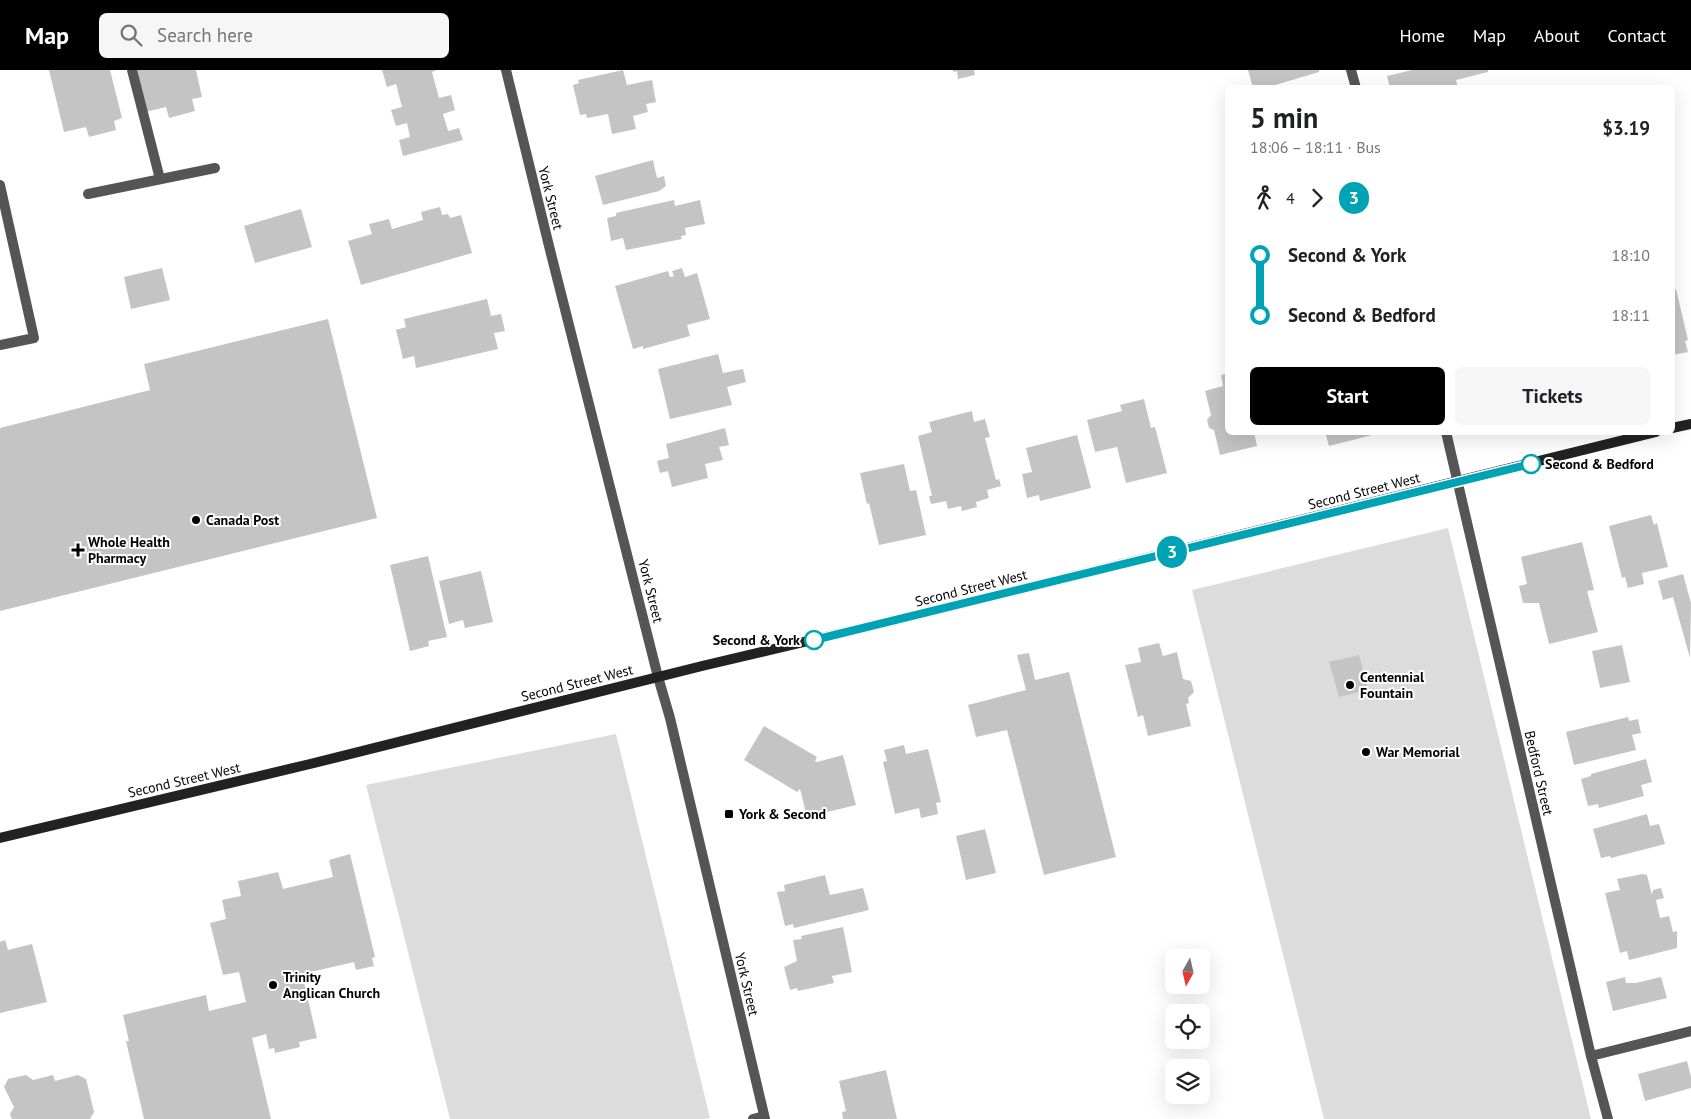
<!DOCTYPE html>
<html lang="en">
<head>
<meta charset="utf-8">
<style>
  :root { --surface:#fff; --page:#f6f6f6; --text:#202124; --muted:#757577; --accent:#000 }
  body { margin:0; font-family:"PT Sans",sans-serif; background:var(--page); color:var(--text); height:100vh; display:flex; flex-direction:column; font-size:19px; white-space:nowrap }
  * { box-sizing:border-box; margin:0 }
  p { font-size:16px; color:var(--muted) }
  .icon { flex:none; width:28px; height:28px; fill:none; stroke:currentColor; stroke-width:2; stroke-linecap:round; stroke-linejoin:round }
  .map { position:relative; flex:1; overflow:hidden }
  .drawer { position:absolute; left:1225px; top:15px; width:450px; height:350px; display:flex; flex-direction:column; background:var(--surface); border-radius:8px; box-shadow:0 5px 20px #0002 }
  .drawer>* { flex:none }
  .badge { padding:0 10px; border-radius:16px; font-size:18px; line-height:32px }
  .needle { width:32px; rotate:188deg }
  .fabs { position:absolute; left:1165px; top:879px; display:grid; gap:10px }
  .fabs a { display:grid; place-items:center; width:45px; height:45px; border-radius:8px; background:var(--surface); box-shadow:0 5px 20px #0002; font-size:25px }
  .map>.badge { position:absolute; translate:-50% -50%; box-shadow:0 0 0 2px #fff }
  .legs { display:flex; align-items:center; gap:8px; height:55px; padding:0 25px; font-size:16px }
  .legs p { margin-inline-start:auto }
  .headline { display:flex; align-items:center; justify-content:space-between; height:85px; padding:0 25px }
  h1 { font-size:28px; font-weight:600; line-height:38px }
  .primary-button { display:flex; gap:10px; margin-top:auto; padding:10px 25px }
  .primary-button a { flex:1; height:58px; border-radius:8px; background:var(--accent); color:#fff; font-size:20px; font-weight:600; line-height:58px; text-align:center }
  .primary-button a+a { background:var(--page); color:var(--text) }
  ul { padding:0 25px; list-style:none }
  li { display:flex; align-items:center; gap:18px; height:60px; font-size:19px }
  li i { display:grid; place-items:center; width:8px; height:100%; margin:0 6px; background:currentColor }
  li i::after { content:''; width:12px; height:12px; margin:-6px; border:4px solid; border-radius:50%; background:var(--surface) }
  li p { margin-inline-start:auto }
  li:first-child i { background:linear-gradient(#0000 50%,currentColor 0) }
  li:last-child i { background:linear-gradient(currentColor 50%,#0000 0) }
  header { display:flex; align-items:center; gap:30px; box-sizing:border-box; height:70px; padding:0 25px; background:var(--accent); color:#fff }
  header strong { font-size:24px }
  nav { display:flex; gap:28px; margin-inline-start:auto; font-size:18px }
  .search { width:350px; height:45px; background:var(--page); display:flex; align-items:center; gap:12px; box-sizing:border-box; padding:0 18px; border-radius:8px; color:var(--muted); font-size:19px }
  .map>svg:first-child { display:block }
  .green { fill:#dcdcdc }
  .building { fill:#c4c4c4 }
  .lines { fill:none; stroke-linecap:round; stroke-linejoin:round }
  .lane { stroke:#555; stroke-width:10 }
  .street { stroke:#555; stroke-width:10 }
  .secondary { stroke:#222; stroke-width:10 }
  .line-1-casing { stroke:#fff; stroke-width:11 }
  .line-1 { stroke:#00a3b4; stroke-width:8 }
  .stop-1-dot { fill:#fff; stroke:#00a3b4; stroke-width:2.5 }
  .poi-dot { fill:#000; stroke:#fff; stroke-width:2 }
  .labels { text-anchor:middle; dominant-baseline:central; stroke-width:4; stroke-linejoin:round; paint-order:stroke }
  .street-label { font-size:14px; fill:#000; stroke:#fff }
  .stop-label { font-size:14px; font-weight:bold; fill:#000; stroke:#fff; text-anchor:start }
  .poi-label { font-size:14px; font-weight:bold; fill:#000; stroke:#fff; text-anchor:start }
</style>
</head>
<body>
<header>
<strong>Map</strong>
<div class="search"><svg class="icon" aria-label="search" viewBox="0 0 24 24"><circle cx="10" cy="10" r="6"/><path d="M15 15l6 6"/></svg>Search here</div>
<nav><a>Home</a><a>Map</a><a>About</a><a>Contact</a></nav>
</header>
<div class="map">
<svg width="1691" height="1049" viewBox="0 0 1691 1049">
  <rect width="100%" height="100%" fill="#fff"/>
  <g class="green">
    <path d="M1448 458 1591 1049H1324L1192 520Z"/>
    <path d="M616 664 710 1048 704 1049H450L366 715Z"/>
  </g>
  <g class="building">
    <path d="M49 0H110L122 48 114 51 116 60 89 67 86 57 64 62Z"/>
    <path d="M135 0H196L202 27 192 29 195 41 169 48 166 37 145 42Z"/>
    <path d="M382 0H437L432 2 439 28 451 25 455 40 443 44 448 61 459 58 463 70 403 86 399 70 410 67 407 53 396 56 391 40 402 37 396 14 387 17Z"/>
    <path d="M623 0 627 15 652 10 656 32 646 34 648 42 633 46 636 59 612 64 608 44 587 48 586 44 580 45 573 15 579 13 578 10Z"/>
    <path d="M953 0H974L975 5 958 9 957 1 954 2Z"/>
    <path d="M1248 0H1319V2L1265 18H1253Z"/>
    <path d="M1412 0H1488V2L1456 10 1458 18H1390L1387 6Z"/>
    <path d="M653 90 657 108 664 106 666 116 659 121 603 135 595 106Z"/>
    <path d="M674 130 675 136 700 130 705 154 685 158 686 165 681 166 682 169 626 180 623 168 611 171 607 148 616 146V143Z"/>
    <path d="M440 137 442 145 448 144 450 148 461 145 472 183 361 215 348 171 372 164 369 154 389 149 392 159 423 150 421 142Z"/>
    <path d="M301 139 312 177 255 193 244 156Z"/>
    <path d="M162 198 170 230 131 239 124 207Z"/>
    <path d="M682 198 685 207 697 203 710 249 687 255 690 266 643 279V276L633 279 615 216 668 201 670 207 674 206 672 201Z"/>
    <path d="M1672 219H1676L1688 270 1685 271 1688 282 1672 285Z"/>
    <path d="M487 229 491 246 501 244 505 261 494 263 498 279 416 298 414 286 403 289 396 260 406 257 404 249Z"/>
    <path d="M328 249 377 448 0 541V358L150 320 144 294Z"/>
    <path d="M718 284 723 303 743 299 746 312 727 317 732 335 670 349 658 299Z"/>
    <path d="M1228 303V362H1254L1257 376 1220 385 1214 360 1209 358 1207 350 1211 345 1205 321 1223 316 1221 305Z"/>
    <path d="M1144 329 1151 358 1155 357 1167 403 1126 413 1117 377 1095 382 1087 350 1122 341 1120 335Z"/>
    <path d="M972 341 974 352 985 349 990 367 985 368 996 410 999 409 1001 416 987 420 989 428 976 432 977 437 962 441 961 436 948 439 946 431 931 434 929 426H932L918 366 932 362 929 352Z"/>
    <path d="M725 358 729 375 719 377 723 390 705 394 708 408 672 417 668 401 660 403 657 391 669 388 666 374Z"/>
    <path d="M1325 362H1380V363L1329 376Z"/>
    <path d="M1077 365 1091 418 1040 431 1039 425 1027 428 1022 404 1032 402 1026 378Z"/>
    <path d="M904 394 910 421 916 420 926 465 879 475 869 433 867 434 860 403Z"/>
    <path d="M1651 445 1654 455 1657 453 1668 497 1642 503 1644 514 1628 518 1625 507 1622 508 1609 456Z"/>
    <path d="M1582 472 1594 520 1587 521 1598 562 1549 574 1539 533H1523L1519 516 1527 514 1521 487Z"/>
    <path d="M428 486 447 567 428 571 429 576 410 581 390 495Z"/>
    <path d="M481 501 493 552 465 558 463 550 449 554 439 511Z"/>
    <path d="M1683 504 1691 533 1690 588 1673 527 1663 530 1658 511Z"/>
    <path d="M1159 573 1163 586 1177 582 1183 609 1191 611 1194 622 1188 628 1189 633 1186 634 1191 656 1148 666 1143 645 1138 647 1125 595 1141 592 1138 578Z"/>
    <path d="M1622 575 1630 612 1600 618 1592 581Z"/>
    <path d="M1029 583 1035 610 1069 602 1116 787 1044 805 1007 660 976 667 968 635 1026 620 1017 585Z"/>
    <path d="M1359 585 1368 620 1339 627 1329 592Z"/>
    <path d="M1628 647 1629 651 1638 649 1641 663 1632 665 1636 680 1574 695 1566 662Z"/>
    <path d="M764 656 817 687 815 691 817 692 843 685 856 735 807 747 800 719 797 722 744 690Z"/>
    <path d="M904 675 906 684 928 679 941 732 936 733 938 744 921 748 919 738 895 744 883 692 887 691 884 680Z"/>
    <path d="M1646 689 1652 712 1641 715 1644 726 1599 738 1598 734 1588 736 1581 709 1591 706V704Z"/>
    <path d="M1647 744 1650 756 1659 754 1665 774 1611 788 1610 786 1601 788 1593 759Z"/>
    <path d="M985 759 996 803 966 810 956 766Z"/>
    <path d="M350 784 375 887 372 888 374 896 356 900 354 892 302 904 317 968 299 972 300 977 275 983 274 978 269 979 266 964 252 968 271 1049H144L126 971H129L123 945 206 925 209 941 246 932 239 902 223 905 210 853 226 849 222 830 241 826 238 811 278 802 283 819 333 807 329 790Z"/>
    <path d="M1643 804 1647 805 1652 825 1653 820 1661 818 1664 828 1656 830 1660 848 1669 846 1673 862 1677 861V878L1629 890 1627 881 1620 883 1605 823 1620 820 1617 809Z"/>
    <path d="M825 805 830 825 863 818 869 840 794 858 793 854 785 856 777 822 785 821 784 815Z"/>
    <path d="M843 857 852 902 832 906 834 913 798 921 797 918 790 920 784 897 797 891 793 870 802 869 801 866Z"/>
    <path d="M5 870 8 880 32 874 47 932 0 943V872Z"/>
    <path d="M1625 907 1626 913H1636L1661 907 1667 928 1613 941 1606 912Z"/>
    <path d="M1687 991 1691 1007V1018L1645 1031 1638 1004Z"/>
    <path d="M886 1000 897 1049H843L842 1042 846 1041 839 1011Z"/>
    <path d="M26 1005 33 1010 53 1005 55 1011 78 1005 86 1009 94 1042 90 1049H12L10 1044 14 1037 4 1017 8 1009Z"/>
  </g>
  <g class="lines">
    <g class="lane">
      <path d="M132 0 160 109"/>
      <path d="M0 115 34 268 0 275"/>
      <path d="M88 124 215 98"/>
    </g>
    <g class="street">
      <path d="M506 0 550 180 658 607 670 648 765 1049"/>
      <path d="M1351 0 1356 18"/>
      <path d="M1446 362 1591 986 1608 1049"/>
      <path d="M1591 986 1691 961"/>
      <path d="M753 1049 764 1046"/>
    </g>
    <g class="secondary">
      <path d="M1672 358 1691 354"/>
      <path d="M0 768 310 694 702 596 884 553 1656 362"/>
    </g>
  </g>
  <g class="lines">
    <g class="line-1-casing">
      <path id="line-1" d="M814 570 1531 394"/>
    </g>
    <use href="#line-1" class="line-1"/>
  </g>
  <g class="stop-1-dot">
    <circle cx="1531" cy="394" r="9"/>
    <circle cx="814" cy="570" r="9"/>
  </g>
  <g class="poi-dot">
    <circle cx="196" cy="450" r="5"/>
    <path d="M75.5 472.5h5v5h5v5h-5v5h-5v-5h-5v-5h5z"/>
    <circle cx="1350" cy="615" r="5"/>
    <circle cx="1366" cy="682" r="5"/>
    <rect x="724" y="739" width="10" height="10" rx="2.5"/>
    <circle cx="273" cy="915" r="5"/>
  </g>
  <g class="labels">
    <g class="street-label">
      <text transform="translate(551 128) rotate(76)">York Street</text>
      <text transform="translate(1364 421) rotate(-14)">Second Street West</text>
      <text transform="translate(971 518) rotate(-14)">Second Street West</text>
      <text transform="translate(651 521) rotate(76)">York Street</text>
      <text transform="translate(577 613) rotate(-14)">Second Street West</text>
      <text transform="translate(1539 703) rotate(77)">Bedford Street</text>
      <text transform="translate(184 710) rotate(-13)">Second Street West</text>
      <text transform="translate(747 914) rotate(77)">York Street</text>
    </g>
    <g class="stop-label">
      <text x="1545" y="394">Second &amp; Bedford</text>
      <text x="800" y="570" text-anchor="end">Second &amp; York</text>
    </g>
    <g class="poi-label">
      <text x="206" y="450">Canada Post</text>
      <text x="88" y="472">Whole Health<tspan x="88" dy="16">Pharmacy</tspan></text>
      <text x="1360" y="607">Centennial<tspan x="1360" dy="16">Fountain</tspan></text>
      <text x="1376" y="682">War Memorial</text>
      <text x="739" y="744">York &amp; Second</text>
      <text x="283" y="907">Trinity<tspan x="283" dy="16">Anglican Church</tspan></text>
    </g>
  </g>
</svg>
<div class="fabs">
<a><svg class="needle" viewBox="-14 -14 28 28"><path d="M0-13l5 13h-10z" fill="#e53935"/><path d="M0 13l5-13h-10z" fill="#757577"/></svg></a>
<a><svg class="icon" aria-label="locate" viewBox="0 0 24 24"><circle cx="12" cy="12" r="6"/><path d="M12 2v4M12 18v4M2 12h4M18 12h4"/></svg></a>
<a><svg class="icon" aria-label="layers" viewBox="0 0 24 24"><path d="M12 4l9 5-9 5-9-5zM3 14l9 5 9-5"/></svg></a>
</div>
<b class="badge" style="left:1172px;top:482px;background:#00a3b4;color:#fff">3</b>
<section class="drawer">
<div class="headline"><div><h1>5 min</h1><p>18:06 – 18:11 · Bus</p></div><b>$3.19</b></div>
<div class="legs"><svg class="icon" aria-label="walk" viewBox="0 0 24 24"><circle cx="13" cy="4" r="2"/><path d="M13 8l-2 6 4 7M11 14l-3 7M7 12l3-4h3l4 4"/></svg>4<svg class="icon" aria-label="forward" viewBox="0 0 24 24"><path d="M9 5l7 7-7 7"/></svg><b class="badge" style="background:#00a3b4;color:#fff">3</b></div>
<ul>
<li><i style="color:#00a3b4"></i><b>Second &amp; York</b><p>18:10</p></li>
<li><i style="color:#00a3b4"></i><b>Second &amp; Bedford</b><p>18:11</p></li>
</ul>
<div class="primary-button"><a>Start</a><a>Tickets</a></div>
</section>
</div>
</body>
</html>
